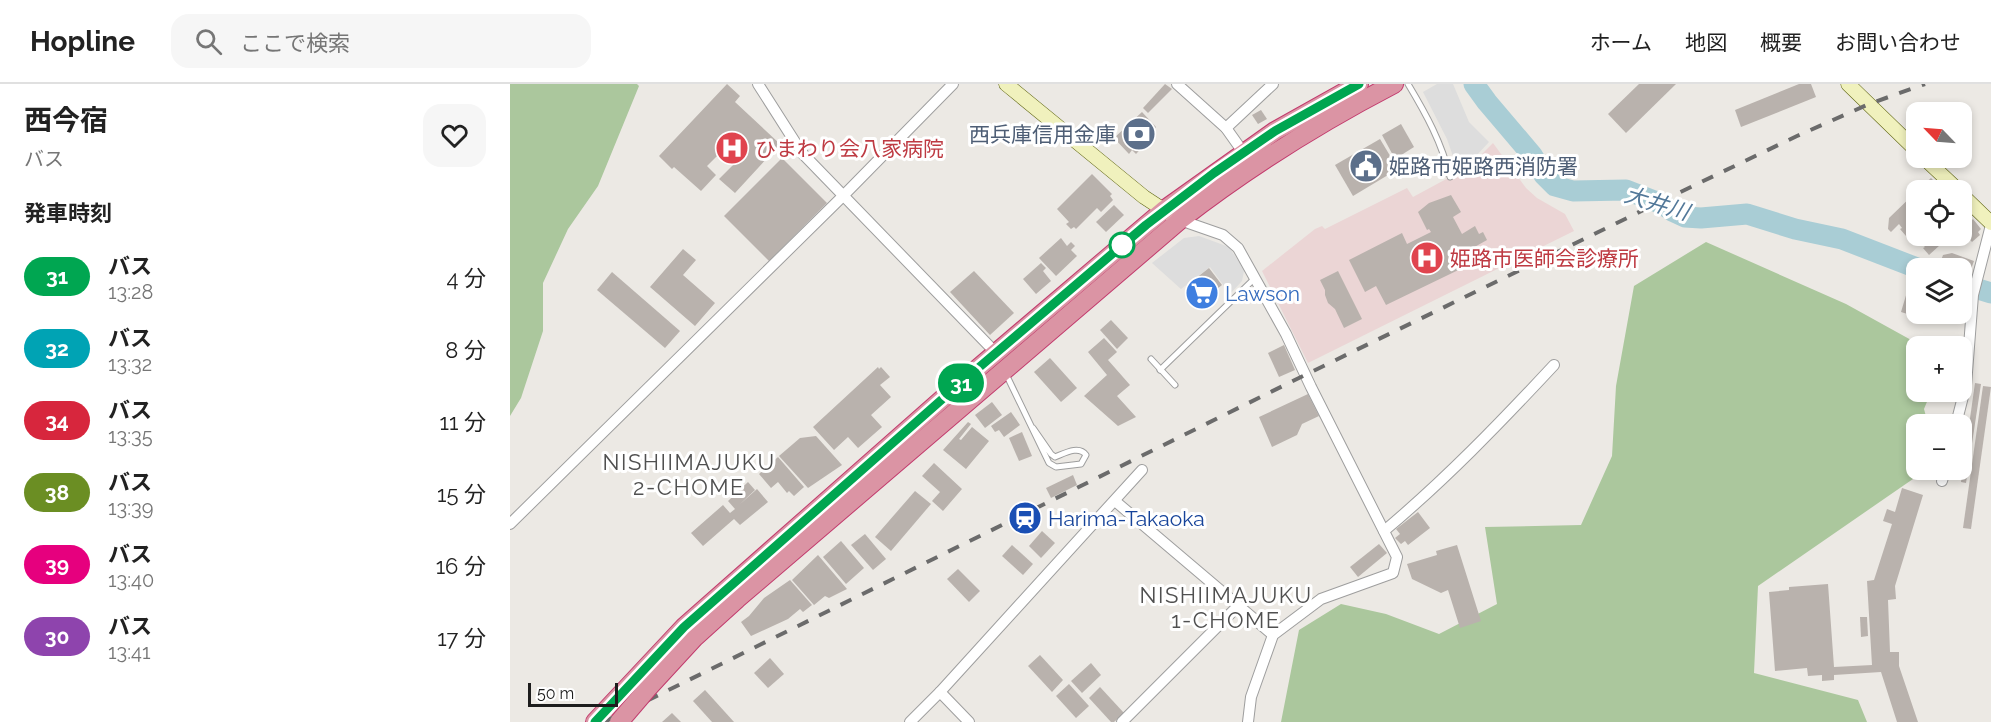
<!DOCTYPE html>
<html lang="ja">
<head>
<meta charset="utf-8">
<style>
  :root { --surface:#fff; --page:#f6f6f6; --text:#222; --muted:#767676; --line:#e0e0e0 }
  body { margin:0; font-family:Raleway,"Noto Sans JP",sans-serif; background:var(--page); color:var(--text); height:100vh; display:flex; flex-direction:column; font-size:22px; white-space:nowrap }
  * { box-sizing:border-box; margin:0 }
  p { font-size:20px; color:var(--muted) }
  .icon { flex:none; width:33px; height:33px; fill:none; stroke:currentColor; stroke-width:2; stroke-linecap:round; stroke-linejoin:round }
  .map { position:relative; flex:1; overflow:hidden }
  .side { display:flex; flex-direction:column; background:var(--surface); width:510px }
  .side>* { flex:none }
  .badge { padding:0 12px; border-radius:20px; font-size:21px; line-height:39px }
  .needle { width:39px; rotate:295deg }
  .controls { position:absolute; left:1396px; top:18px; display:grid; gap:12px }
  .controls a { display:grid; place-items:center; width:66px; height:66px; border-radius:12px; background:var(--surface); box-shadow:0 3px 9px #0003; font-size:30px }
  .scale { position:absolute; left:18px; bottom:15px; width:90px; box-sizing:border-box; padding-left:6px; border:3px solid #1d1d1d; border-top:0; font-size:16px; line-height:21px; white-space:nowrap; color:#1d1d1d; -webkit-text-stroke:4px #fff; paint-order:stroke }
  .map>.badge { position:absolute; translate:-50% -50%; box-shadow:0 0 0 3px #fff }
  h2 { padding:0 24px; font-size:22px; line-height:54px }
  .round { display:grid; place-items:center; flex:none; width:63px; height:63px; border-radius:18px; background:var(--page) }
  .head { display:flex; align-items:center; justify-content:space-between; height:102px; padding:0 24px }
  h1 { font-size:28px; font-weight:700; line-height:45px }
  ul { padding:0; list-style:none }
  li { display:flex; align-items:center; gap:18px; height:72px; padding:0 24px }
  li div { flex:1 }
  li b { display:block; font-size:22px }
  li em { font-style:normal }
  li .badge { min-width:66px; font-weight:700; text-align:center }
  header { display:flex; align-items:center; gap:36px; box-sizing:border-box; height:84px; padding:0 30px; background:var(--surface); border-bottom:2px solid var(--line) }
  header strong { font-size:28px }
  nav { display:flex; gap:33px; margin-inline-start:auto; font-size:21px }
  .search { width:420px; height:54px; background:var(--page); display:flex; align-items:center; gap:15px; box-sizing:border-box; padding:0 21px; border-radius:18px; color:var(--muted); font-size:22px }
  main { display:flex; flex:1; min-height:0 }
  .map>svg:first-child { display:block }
  .commercial { fill:#ebd5d5 }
  .forest { fill:#abc79d }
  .parking { fill:#ddd }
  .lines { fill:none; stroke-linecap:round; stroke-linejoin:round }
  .river { stroke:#a9cdd5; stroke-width:21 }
  .building { fill:#b9b2ad }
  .lane-casing { stroke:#9e9e9e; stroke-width:7 }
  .street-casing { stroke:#9e9e9e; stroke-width:12 }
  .secondary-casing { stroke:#5f6512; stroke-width:15 }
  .highway-casing { stroke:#c23a6d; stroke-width:20 }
  .lane { stroke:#fff; stroke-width:5 }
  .street { stroke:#fff; stroke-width:10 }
  .secondary { stroke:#f0f1bd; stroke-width:14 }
  .highway { stroke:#db94a4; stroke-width:18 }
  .rail { stroke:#6b6b6b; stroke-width:4; stroke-dasharray:12 12; stroke-linecap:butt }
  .highway-bridge-casing { stroke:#c23a6d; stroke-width:20; stroke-linecap:butt }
  .highway-bridge { stroke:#db94a4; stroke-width:18 }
  .line-casing { stroke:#fff; stroke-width:14 }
  .line { stroke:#00a651; stroke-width:9 }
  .stop-dot { fill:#fff; stroke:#00a651; stroke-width:3 }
  .labels { text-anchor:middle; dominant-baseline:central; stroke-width:6; stroke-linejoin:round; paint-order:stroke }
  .service-label { font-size:21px; fill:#4e5e75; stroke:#fff; text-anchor:end }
  .health-label { font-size:21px; fill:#be3a42; stroke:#fff; text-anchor:start }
  .shop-label { font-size:21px; fill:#366cbe; stroke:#fff; text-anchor:start }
  .transit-label { font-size:21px; fill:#164399; stroke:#fff; text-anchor:start }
  .water-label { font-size:22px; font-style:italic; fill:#527899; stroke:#fff }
  .neighbourhood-label { font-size:22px; letter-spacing:1.5px; fill:#505050; stroke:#fff }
</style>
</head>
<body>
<header>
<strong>Hopline</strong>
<div class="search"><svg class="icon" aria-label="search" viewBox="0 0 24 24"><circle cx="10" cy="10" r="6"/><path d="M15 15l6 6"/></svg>ここで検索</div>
<nav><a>ホーム</a><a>地図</a><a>概要</a><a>お問い合わせ</a></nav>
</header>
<main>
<section class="side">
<div class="head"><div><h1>西今宿</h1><p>バス</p></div><a class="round"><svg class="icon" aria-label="heart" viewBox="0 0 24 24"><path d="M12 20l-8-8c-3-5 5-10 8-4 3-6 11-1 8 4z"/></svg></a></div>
<h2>発車時刻</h2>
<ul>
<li><span class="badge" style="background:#00a651;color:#fff">31</span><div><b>バス</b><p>13:28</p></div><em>4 分</em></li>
<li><span class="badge" style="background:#00a3b4;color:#fff">32</span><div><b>バス</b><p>13:32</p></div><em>8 分</em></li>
<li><span class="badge" style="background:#d7263d;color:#fff">34</span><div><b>バス</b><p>13:35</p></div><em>11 分</em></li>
<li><span class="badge" style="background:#6b8e23;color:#fff">38</span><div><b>バス</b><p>13:39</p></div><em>15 分</em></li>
<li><span class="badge" style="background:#e6007e;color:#fff">39</span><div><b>バス</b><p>13:40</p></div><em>16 分</em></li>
<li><span class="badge" style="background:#8e44ad;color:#fff">30</span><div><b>バス</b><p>13:41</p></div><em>17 分</em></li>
</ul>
</section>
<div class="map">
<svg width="1481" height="638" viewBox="0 0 1481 638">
  <rect width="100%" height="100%" fill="#ece9e4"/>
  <path class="commercial" d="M983 59 1016 104 1027 114 1055 130 1064 147 798 279 752 187 805 145 812 142 815 145 897 104 903 113 940 93 951 91Z"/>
  <g class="forest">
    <path d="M0 0H127L129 2 88 102 58 145 33 199V247L11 314 0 332Z"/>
    <path d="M1196 158 1336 220 1412 262H1407V308H1421L1414 325 1418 340H1407V386H1416L1248 502 1244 589 1348 616 1357 638H771L789 546 831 520 876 530 929 550 987 520 975 443 1071 441 1102 372 1106 302 1124 202Z"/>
  </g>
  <g class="parking">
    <path d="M927 0H943L959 38 979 58 952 87H948L937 55 913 8Z"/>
    <path d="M689 152 719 163 731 181 734 187 732 197 720 210 700 183 671 205 642 179 674 154Z"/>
  </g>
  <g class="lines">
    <g class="river">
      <path d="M964 0 977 18 1022 71 1034 91 1045 102 1063 107 1116 106 1152 120 1162 127 1175 133 1191 134 1237 130 1285 145 1332 155 1407 184"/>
      <path d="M1452 200 1481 209"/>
    </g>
  </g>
  <g class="building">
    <path d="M217 0 230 12 225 18 270 60 225 109 209 95 224 80 210 69 197 82 206 91 191 107 164 83 162 85 149 72Z"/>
    <path d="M655 0 662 5 638 29 633 24Z"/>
    <path d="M1129 0H1166L1116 49 1098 30Z"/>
    <path d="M1289 0H1301L1306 13 1231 43 1225 26Z"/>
    <path d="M751 26 757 35 748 40 742 31Z"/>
    <path d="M632 28 646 43 637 53 639 56 626 70 622 66 619 70 604 54Z"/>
    <path d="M891 40 904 63 885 75 872 51Z"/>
    <path d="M870 55 888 85 843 112 825 81Z"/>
    <path d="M272 74 317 119 259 177 214 132Z"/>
    <path d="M582 90 602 110 600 112 603 116 591 128 587 124 566 145 564 143 561 145 556 140 559 138 547 125Z"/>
    <path d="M1421 94 1433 106H1408Z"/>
    <path d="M1407 107V142L1396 152 1390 145 1392 144 1389 140 1381 148 1378 145 1379 134Z"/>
    <path d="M941 111 951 128 943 133 952 150 965 142 969 150 973 148 977 156 961 165 967 177 876 221 866 202 855 208 839 176 892 149 897 160 921 148 919 145 917 146 908 128 919 119Z"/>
    <path d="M604 121 614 131 596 148 586 138Z"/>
    <path d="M1463 135 1471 145 1468 148 1470 151 1462 158 1454 149 1458 146 1455 143Z"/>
    <path d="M1422 152H1440L1419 171 1413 164 1415 163 1412 160Z"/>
    <path d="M551 154 557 162 561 158 565 162 561 166 567 172 546 192 529 174Z"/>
    <path d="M173 165 186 176 173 191 205 219 185 242 140 203Z"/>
    <path d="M1442 169 1464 177 1458 193 1452 191V184H1435L1429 182 1433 171Z"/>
    <path d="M531 179 536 184 533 187 541 197 526 210 513 195Z"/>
    <path d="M699 184 712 201 693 216 698 222 695 224 676 202Z"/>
    <path d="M464 187 504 229 480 251 440 208Z"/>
    <path d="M828 187 852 235 834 244 825 225 818 219 815 211V206L810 196Z"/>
    <path d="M102 188 170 247 155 264 87 206Z"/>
    <path d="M1397 208 1407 211V214L1404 213 1403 216 1407 217V230H1426L1425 233 1419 231 1417 236 1391 228Z"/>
    <path d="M601 236 618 254 607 265 590 246Z"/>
    <path d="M594 254 607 268 598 276 620 301 607 312 626 333 608 342 574 312 597 291 578 268Z"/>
    <path d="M774 261 785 286 769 293 758 269Z"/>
    <path d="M540 274 567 304 551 318 524 288Z"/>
    <path d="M368 283 369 285 371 283 380 293 370 301 381 313 361 331 372 343 348 364 338 353 324 366 303 343Z"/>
    <path d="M1465 299 1471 300 1456 399 1451 398Z"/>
    <path d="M1473 302 1481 303 1461 445 1453 444Z"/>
    <path d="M798 310 809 332 792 340 787 351 762 363 749 333Z"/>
    <path d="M482 318 492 331 475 344 465 331Z"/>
    <path d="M501 328 510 341 494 353 489 346 485 348 481 342Z"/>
    <path d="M458 338 461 340 449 355 451 356 462 343 479 357 456 385 433 366Z"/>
    <path d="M512 348 522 372 509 377 499 354Z"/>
    <path d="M306 352 332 381 298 404 269 372 290 354Z"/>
    <path d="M268 373 294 403 284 412 279 407 277 409 268 398 261 404 249 390Z"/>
    <path d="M424 379 452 405 433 427 422 417 430 408 412 392Z"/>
    <path d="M563 391 567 401 541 414 536 404Z"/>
    <path d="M238 398 245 406 229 421 247 405 258 418 230 441 224 435 193 462 181 449 213 421 220 429 225 425 218 417Z"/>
    <path d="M1392 404 1413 411 1385 502 1386 515 1378 516 1380 568H1389V582L1408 638H1387L1371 588 1324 591V596L1312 597V591L1298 592 1297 584 1265 587 1259 508 1279 506V503L1318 500 1324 583 1362 581 1357 497 1364 496 1382 440 1373 437 1377 425 1385 428Z"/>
    <path d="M405 407 421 420 381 467 365 453Z"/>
    <path d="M908 428 920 444 898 461 895 457 891 460 885 454 890 450 886 445Z"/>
    <path d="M532 447 545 459 531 474 519 462Z"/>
    <path d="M355 450 376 475 363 486 341 461Z"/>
    <path d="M331 457 354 484 336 500 313 473Z"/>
    <path d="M869 460 877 469 848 493 840 483Z"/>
    <path d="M502 461 523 480 513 491 492 472Z"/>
    <path d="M947 461 971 537 950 544 938 506 931 509 902 495 897 480 927 471 926 467Z"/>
    <path d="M308 471 337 505 319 514 315 512 304 521 282 496Z"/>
    <path d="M448 485 470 507 459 518 437 495Z"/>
    <path d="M280 496 302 521 293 528 290 525 278 535 241 552 231 538 239 532 254 514Z"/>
    <path d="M1350 533H1357L1358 552 1351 553Z"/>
    <path d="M530 571 553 596 542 608 518 582Z"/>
    <path d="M260 574 274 590 258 604 244 589Z"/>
    <path d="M581 579 591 591 572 609 561 597Z"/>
    <path d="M559 600 579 622 566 634 546 612Z"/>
    <path d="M590 603 614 629 604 638H601L579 614Z"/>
    <path d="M195 606 224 638H202L183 617Z"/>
    <path d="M162 629 171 638H152Z"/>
  </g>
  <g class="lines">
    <g class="lane-casing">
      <g id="lane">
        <path d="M898 0C916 30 932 59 940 93"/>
        <path d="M641 275 665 301"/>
        <path d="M650 286 745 194"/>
        <path d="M495 288 539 379 546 383 571 380 576 371C569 361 555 369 545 373L541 370 523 344"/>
      </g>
    </g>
    <g class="street-casing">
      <g id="street">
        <path d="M248 0 292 69 486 269"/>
        <path d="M667 0 716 44 733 68"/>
        <path d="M716 44 763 0"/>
        <path d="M670 136 713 151 728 164 776 250 801 303 887 473 883 489 811 515 763 551 741 613 738 638"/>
        <path d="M1446 340 1456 301 1463 211 1481 141"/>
        <path d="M1432 397 1435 386"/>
        <path d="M605 417 763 551"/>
        <path d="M0 440 333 112 443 0"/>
        <path d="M874 447C935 396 990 339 1044 281"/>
        <path d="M430 608 459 638"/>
        <path d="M400 638 430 608 632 386"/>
        <path d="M612 638 728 522"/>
      </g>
    </g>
    <g class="secondary-casing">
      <g id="secondary">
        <path d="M496 0 634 113 660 130"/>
        <path d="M1338 0 1407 67"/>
        <path d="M1414 74 1448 106"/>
        <path d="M1452 111 1481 139"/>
      </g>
    </g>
    <g class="highway-casing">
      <g id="highway">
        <path d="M139 603 185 553 227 515 670 136C737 84 809 39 884 0"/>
        <path d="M85 638 174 543 446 303 654 126 765 47 849 0"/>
      </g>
    </g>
    <use href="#lane" class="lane"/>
    <use href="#street" class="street"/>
    <use href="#secondary" class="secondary"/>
    <use href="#highway" class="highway"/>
    <path class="rail" d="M94 638 795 291 1158 114 1287 52 1359 20 1415 0"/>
    <g class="highway-bridge-casing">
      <path id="highway-bridge" d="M109 638 139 603"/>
    </g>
    <use href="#highway-bridge" class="highway-bridge"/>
  </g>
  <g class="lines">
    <g class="line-casing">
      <path id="line" d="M85 638 174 543 446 303 636 141 704 89 765 47 849 0"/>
    </g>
    <use href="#line" class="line"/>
  </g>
  <defs>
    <g id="bank-disc" transform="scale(1.725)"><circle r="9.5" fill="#5c6f8a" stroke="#fff"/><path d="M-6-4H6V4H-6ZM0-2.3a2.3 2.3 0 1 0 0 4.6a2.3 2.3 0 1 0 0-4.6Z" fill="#fff"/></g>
    <g id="hospital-disc" transform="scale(1.725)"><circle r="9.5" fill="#e0444e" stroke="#fff"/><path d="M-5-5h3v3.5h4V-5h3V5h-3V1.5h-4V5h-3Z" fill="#fff"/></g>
    <g id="civic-disc" transform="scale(1.725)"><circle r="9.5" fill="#5c6f8a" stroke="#fff"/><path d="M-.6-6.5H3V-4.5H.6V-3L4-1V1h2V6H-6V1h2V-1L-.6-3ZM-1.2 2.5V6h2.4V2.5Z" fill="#fff"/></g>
    <g id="supermarket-disc" transform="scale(1.725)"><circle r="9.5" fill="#3f7fe0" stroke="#fff"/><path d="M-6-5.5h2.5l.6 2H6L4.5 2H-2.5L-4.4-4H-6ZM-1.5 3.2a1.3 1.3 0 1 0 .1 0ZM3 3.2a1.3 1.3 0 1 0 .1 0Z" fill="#fff"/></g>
    <g id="station-disc" transform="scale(1.725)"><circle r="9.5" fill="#1a4fb4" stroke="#fff"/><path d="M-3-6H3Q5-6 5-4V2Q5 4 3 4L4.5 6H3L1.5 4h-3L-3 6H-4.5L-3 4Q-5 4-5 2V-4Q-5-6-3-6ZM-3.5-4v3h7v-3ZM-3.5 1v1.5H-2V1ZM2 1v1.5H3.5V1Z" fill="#fff"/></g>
  </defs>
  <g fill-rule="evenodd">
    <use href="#bank-disc" x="629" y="50"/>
    <use href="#hospital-disc" x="222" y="64"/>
    <use href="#civic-disc" x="856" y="82"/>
    <use href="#hospital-disc" x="917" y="174"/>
    <use href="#supermarket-disc" x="692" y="209"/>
    <use href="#station-disc" x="515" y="434"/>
  </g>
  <circle class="stop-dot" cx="612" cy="161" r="12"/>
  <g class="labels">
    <g class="service-label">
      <text x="606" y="50">西兵庫信用金庫</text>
      <text x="879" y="82" text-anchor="start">姫路市姫路西消防署</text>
    </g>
    <g class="health-label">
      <text x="245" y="64">ひまわり会八家病院</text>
      <text x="940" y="174">姫路市医師会診療所</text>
    </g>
    <g class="shop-label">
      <text x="715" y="209">Lawson</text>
    </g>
    <g class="transit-label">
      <text x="538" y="434">Harima-Takaoka</text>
    </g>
    <g class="water-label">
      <text transform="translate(1147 119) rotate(17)">大井川</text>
    </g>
    <g class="neighbourhood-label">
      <text x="179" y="378">NISHIIMAJUKU<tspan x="179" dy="25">2-CHOME</tspan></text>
      <text x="716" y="511">NISHIIMAJUKU<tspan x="716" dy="25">1-CHOME</tspan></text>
    </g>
  </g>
</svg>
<div class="controls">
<a><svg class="needle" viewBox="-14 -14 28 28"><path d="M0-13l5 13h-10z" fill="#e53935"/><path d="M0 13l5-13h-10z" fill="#767676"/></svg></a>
<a><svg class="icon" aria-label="locate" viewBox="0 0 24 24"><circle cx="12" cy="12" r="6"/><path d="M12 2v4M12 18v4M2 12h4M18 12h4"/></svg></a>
<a><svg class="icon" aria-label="layers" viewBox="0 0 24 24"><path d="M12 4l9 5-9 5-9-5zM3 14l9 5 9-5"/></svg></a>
<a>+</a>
<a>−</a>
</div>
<div class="scale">50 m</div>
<b class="badge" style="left:451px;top:299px;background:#00a651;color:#fff">31</b>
</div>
</main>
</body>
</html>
